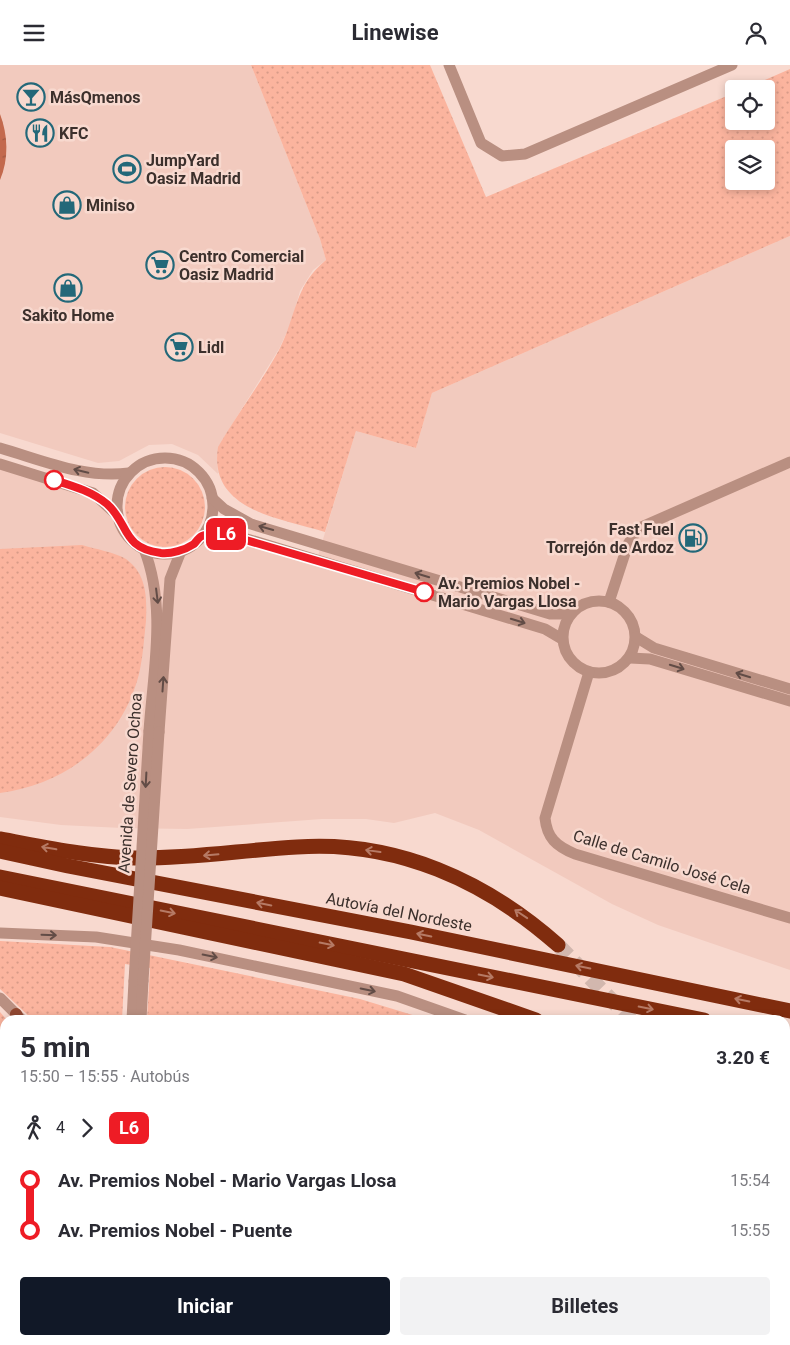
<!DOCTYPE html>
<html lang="es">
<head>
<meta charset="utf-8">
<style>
  :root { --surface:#fff; --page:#f2f2f3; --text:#2b2b33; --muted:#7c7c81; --accent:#111827 }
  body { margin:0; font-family:Roboto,sans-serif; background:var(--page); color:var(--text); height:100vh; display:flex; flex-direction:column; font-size:19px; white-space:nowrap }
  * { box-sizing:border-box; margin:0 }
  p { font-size:16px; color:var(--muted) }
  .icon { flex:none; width:28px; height:28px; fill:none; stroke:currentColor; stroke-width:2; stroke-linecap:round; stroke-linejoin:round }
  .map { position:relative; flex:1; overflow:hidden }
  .drawer { position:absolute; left:0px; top:950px; width:790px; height:330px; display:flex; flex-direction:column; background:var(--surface); border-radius:15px 15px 0 0; box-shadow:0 2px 8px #0003 }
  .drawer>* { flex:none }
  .badge { padding:0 10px; border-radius:8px; font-size:18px; line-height:32px }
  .fabs { position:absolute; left:725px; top:15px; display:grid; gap:10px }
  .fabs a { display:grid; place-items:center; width:50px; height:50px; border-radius:5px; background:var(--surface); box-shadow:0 2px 8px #0003; font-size:25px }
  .map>.badge { position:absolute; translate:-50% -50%; box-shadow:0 0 0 2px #fff }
  .legs { display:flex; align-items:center; gap:8px; height:55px; padding:0 20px; font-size:16px }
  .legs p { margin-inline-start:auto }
  .headline { display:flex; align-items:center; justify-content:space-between; height:85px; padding:0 20px }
  h1 { font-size:28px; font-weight:700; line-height:38px }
  .button { display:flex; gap:10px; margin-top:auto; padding:10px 20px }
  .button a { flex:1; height:58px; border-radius:5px; background:var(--accent); color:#fff; font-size:20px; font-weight:700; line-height:58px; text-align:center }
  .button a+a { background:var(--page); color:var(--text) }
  ul { padding:0 20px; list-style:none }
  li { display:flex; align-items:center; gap:18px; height:50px; font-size:19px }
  li i { display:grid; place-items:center; width:8px; height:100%; margin:0 6px; background:currentColor }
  li i::after { content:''; width:12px; height:12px; margin:-6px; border:4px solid; border-radius:50%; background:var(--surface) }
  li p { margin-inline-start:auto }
  li:first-child i { background:linear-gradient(#0000 50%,currentColor 0) }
  li:last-child i { background:linear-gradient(currentColor 50%,#0000 0) }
  header { display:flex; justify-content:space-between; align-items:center; height:65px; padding:0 20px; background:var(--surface); font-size:22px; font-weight:700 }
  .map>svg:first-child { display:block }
  .built { fill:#f2cabe }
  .green { fill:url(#green-dots); fill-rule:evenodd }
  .water { fill:url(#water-ripples) }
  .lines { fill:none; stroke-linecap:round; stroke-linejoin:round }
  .minor-tunnel { stroke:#d2b7ae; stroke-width:11; stroke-dasharray:11 5.5; stroke-linecap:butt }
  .highway-tunnel { stroke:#d2b7ae; stroke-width:15; stroke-dasharray:15 8; stroke-linecap:butt }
  .minor { stroke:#b98f81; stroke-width:11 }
  .major { stroke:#914831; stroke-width:12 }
  .highway { stroke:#802c0e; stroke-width:15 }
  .rail-casing { stroke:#a18b83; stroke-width:5 }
  .rail { stroke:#f8d9cf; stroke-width:3; stroke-dasharray:9; stroke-linecap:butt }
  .minor-bridge { stroke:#b98f81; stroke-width:11 }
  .oneway { stroke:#624c46 }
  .oneway2 { stroke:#b67a65 }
  .line-1-casing { stroke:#fff; stroke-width:11 }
  .line-1 { stroke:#ee1c25; stroke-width:8 }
  .stop-1-dot { fill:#fff; stroke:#ee1c25; stroke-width:2.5 }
  .labels { text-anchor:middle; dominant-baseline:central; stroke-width:5; stroke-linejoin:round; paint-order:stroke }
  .poi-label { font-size:16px; font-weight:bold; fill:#3c302c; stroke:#f8d9cf; text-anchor:start }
  .stop-label { font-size:16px; font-weight:bold; fill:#3c302c; stroke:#f8d9cf; text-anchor:start }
  .street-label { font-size:16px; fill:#3c302c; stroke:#f8d9cf }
</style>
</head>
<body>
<header><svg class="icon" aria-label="menu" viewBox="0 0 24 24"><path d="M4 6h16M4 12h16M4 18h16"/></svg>Linewise<svg class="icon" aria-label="person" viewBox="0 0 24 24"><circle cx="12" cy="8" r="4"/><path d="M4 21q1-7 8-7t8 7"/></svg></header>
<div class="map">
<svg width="790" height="1280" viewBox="0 0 790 1280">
  <defs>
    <pattern id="green-dots" width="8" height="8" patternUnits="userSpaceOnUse" patternTransform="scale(1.25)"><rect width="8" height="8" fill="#fbb49e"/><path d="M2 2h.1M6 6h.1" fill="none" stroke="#d89b88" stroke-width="1.8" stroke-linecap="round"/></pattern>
    <pattern id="water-ripples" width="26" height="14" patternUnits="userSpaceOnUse" patternTransform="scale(1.25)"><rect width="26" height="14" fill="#c3694d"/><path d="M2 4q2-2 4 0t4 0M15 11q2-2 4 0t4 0" fill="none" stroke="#a05740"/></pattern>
  </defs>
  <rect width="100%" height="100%" fill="#f8d9cf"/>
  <g class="built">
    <path d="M0 0H251L320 174 326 195 313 205 300 226 291 258 279 284 223 374 217 391 218 409 198 390 172 379 149 380 119 396 98 398 0 368Z"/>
    <path d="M790 171V905L658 860 612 839 479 765 435 748 394 758 366 754H322L187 764 122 763 61 760 0 752V399L78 422 118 451 123 464 132 476 144 484 162 488 181 486 193 479 203 470 225 469 317 494 356 366 416 383 432 328Z"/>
    <path d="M0 982 5 984V1108L0 1111Z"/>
    <rect x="0" y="1135" width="5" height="130"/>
  </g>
  <g class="green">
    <path d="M251 0H430L486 132 734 28V56H766V24H744L790 4V171L432 328 416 383 356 366 325 467C280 453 208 446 218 382 237 349 261 318 279 285 297 250 294 221 326 195L320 174ZM734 84H766V116H734Z"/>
    <circle cx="165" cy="442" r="40"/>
    <path d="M82 480C95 484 114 487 126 494 147 509 147 533 146 556 144 574 143 592 139 609 122 676 67 719 0 728V484Z"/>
    <path d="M0 876 110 882 360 934 429 955H147L150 903 125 899 122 955H33L0 924Z"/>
    <path d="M0 947 7 955H5V984L0 982Z"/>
    <path d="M785 1086 790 1088V1172H785Z"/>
    <path d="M785 1187 790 1188V1273H785Z"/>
  </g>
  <path class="water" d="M0 49C8 70 9 94 0 115Z"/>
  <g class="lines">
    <g class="minor-tunnel">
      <path d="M113 1280 114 1275"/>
      <path d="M126 1280V1275"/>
    </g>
    <path class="highway-tunnel" d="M558 880 631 955"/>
    <g class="minor">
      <path d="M449 0 481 78 502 91 525 89 732 0"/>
      <path d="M0 383C42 395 85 414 129 408"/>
      <circle cx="165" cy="441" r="48"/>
      <path d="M0 399 93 428 118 451"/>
      <path d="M212 433 224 444 251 459 550 549H570"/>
      <path d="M203 470 225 469 247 474 545 564 562 574"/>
      <path d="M144 484C167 542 153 606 149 666"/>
      <circle cx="599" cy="572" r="36"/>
      <path d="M609 537 628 479 639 463 790 397"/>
      <path d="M636 572 654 583 790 624"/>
      <path d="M630 593 650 594 790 636"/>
      <path d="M589 607 545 753C547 773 556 781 575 789L790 853"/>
      <path d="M159 667 170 514 181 486"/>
      <path d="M0 868 96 872 179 885 397 931 465 955"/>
      <path d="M0 933 22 955"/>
      <path d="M132 955 134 916"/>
      <path d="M141 955 143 916"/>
      <path d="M785 1007H790"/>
    </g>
    <g class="major">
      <path d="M16 949 19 955"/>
      <path d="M0 1111 5 1108"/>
      <path d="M0 1122 5 1121"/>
      <path d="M0 1135H5"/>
      <path d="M785 1179 790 1180"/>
    </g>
    <g class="highway">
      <path d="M0 774C44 782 90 792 135 793 189 794 243 785 297 782 396 775 486 816 558 880"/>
      <path d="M0 786 68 801 411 867 790 946"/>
      <path d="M0 812 704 955"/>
      <path d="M0 823 404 909 536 955"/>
      <path d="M785 973 790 974"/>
      <path d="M785 1055 790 1057"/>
      <path d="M785 1069 790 1071"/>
    </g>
    <g class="rail-casing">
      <g id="rail">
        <path d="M111 1275 684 1280"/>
        <path d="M0 1280H42"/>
      </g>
    </g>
    <use href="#rail" class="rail"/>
    <g class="minor-bridge">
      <path d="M134 916 149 666"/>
      <path d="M143 916 159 667"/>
    </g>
  </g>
  <defs><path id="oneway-shaft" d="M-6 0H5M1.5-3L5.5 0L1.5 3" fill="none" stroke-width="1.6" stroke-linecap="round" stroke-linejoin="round" transform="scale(1.25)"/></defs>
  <g class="oneway">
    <use href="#oneway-shaft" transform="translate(81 406) rotate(-167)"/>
    <use href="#oneway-shaft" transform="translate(266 463) rotate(-164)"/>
    <use href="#oneway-shaft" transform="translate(422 510) rotate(-163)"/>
    <use href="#oneway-shaft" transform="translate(157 531) rotate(83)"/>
    <use href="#oneway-shaft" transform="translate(518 556) rotate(17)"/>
    <use href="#oneway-shaft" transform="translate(677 602) rotate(17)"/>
    <use href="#oneway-shaft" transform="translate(743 610) rotate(-163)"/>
    <use href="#oneway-shaft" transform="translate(163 619) rotate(-86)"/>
    <use href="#oneway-shaft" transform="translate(146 715) rotate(93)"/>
    <use href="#oneway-shaft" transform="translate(49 870) rotate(2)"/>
    <use href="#oneway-shaft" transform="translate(210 891) rotate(11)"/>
    <use href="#oneway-shaft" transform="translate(368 925) rotate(12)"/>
  </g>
  <g class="oneway2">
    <use href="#oneway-shaft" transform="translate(49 783) rotate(-170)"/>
    <use href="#oneway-shaft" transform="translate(373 786) rotate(-172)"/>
    <use href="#oneway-shaft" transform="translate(211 790) rotate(175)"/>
    <use href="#oneway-shaft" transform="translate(264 839) rotate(-169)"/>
    <use href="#oneway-shaft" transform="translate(168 847) rotate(11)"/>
    <use href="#oneway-shaft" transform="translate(521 849) rotate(-146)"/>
    <use href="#oneway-shaft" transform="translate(424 870) rotate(-168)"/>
    <use href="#oneway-shaft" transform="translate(327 879) rotate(11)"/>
    <use href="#oneway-shaft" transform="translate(583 902) rotate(-168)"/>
    <use href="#oneway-shaft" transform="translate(486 911) rotate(11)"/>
    <use href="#oneway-shaft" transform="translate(742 935) rotate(-168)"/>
    <use href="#oneway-shaft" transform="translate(646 943) rotate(11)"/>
  </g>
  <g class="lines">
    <g class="line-1-casing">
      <path id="line-1" d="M54 415C73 421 91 426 107 439 129 458 121 483 161 488 171 489 185 485 194 479 196 477 199 472 202 471 207 468 219 469 225 469L424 527"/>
    </g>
    <use href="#line-1" class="line-1"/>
  </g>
  <defs>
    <g id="bar-ring" transform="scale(1.4375)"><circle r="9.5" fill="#f8d9cf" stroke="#236879" stroke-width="1.5"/><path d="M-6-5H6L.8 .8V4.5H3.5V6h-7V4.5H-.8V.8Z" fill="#236879"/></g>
    <g id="restaurant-ring" transform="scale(1.4375)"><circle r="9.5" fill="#f8d9cf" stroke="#236879" stroke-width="1.5"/><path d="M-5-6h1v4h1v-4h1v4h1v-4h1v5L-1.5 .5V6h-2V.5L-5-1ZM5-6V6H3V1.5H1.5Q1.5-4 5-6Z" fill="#236879"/></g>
    <g id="stadium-ring" transform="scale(1.4375)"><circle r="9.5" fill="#f8d9cf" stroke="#236879" stroke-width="1.5"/><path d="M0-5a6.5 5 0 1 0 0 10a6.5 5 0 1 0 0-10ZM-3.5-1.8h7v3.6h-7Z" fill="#236879"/></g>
    <g id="shop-ring" transform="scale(1.4375)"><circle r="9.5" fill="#f8d9cf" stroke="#236879" stroke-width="1.5"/><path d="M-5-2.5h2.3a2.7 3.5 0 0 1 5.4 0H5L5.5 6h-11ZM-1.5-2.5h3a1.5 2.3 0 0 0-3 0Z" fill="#236879"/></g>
    <g id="supermarket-ring" transform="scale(1.4375)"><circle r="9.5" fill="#f8d9cf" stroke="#236879" stroke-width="1.5"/><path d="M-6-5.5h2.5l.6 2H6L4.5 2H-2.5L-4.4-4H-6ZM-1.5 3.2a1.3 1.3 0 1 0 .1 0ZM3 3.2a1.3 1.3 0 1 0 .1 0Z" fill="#236879"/></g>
    <g id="fuel-ring" transform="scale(1.4375)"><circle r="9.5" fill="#f8d9cf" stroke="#236879" stroke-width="1.5"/><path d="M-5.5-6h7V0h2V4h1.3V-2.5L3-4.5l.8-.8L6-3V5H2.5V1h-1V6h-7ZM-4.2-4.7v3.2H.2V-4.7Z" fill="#236879"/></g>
  </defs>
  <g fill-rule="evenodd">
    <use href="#bar-ring" x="31" y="32"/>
    <use href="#restaurant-ring" x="40" y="68"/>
    <use href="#stadium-ring" x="127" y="104"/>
    <use href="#shop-ring" x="67" y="140"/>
    <use href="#supermarket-ring" x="160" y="200"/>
    <use href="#shop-ring" x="68" y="223"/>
    <use href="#supermarket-ring" x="179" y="282"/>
    <use href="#fuel-ring" x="693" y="473"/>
  </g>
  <g class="stop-1-dot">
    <circle cx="54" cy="415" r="9"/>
    <circle cx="424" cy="527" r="9"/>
  </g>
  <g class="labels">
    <g class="poi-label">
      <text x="50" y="32">MásQmenos</text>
      <text x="59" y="68">KFC</text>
      <text x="146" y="95">JumpYard<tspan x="146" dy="18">Oasiz Madrid</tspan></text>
      <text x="86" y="140">Miniso</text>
      <text x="179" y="191">Centro Comercial<tspan x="179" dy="18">Oasiz Madrid</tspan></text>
      <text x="68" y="250" text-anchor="middle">Sakito Home</text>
      <text x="198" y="282">Lidl</text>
      <text x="674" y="464" text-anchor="end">Fast Fuel<tspan x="674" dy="18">Torrejón de Ardoz</tspan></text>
    </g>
    <g class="stop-label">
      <text x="438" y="518">Av. Premios Nobel -<tspan x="438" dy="18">Mario Vargas Llosa</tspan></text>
    </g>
    <g class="street-label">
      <text transform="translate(130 718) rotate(-86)">Avenida de Severo Ochoa</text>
      <text transform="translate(662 797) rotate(17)">Calle de Camilo José Cela</text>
      <text transform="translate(399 847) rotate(11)">Autovía del Nordeste</text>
    </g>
  </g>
</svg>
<div class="fabs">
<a><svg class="icon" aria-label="locate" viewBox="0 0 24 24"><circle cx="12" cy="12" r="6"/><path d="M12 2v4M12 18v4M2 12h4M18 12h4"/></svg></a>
<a><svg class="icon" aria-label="layers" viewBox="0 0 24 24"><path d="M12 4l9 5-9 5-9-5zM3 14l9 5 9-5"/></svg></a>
</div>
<b class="badge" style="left:226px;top:469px;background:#ee1c25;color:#fff">L6</b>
<section class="drawer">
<div class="headline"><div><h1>5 min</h1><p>15:50 – 15:55 · Autobús</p></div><b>3.20 €</b></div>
<div class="legs"><svg class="icon" aria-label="walk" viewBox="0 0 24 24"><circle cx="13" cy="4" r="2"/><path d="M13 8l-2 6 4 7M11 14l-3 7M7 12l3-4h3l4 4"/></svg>4<svg class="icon" aria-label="forward" viewBox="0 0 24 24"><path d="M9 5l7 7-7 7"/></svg><b class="badge" style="background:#ee1c25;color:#fff">L6</b></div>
<ul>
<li><i style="color:#ee1c25"></i><b>Av. Premios Nobel - Mario Vargas Llosa</b><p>15:54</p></li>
<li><i style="color:#ee1c25"></i><b>Av. Premios Nobel - Puente</b><p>15:55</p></li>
</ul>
<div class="button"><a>Iniciar</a><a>Billetes</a></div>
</section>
</div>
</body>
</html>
